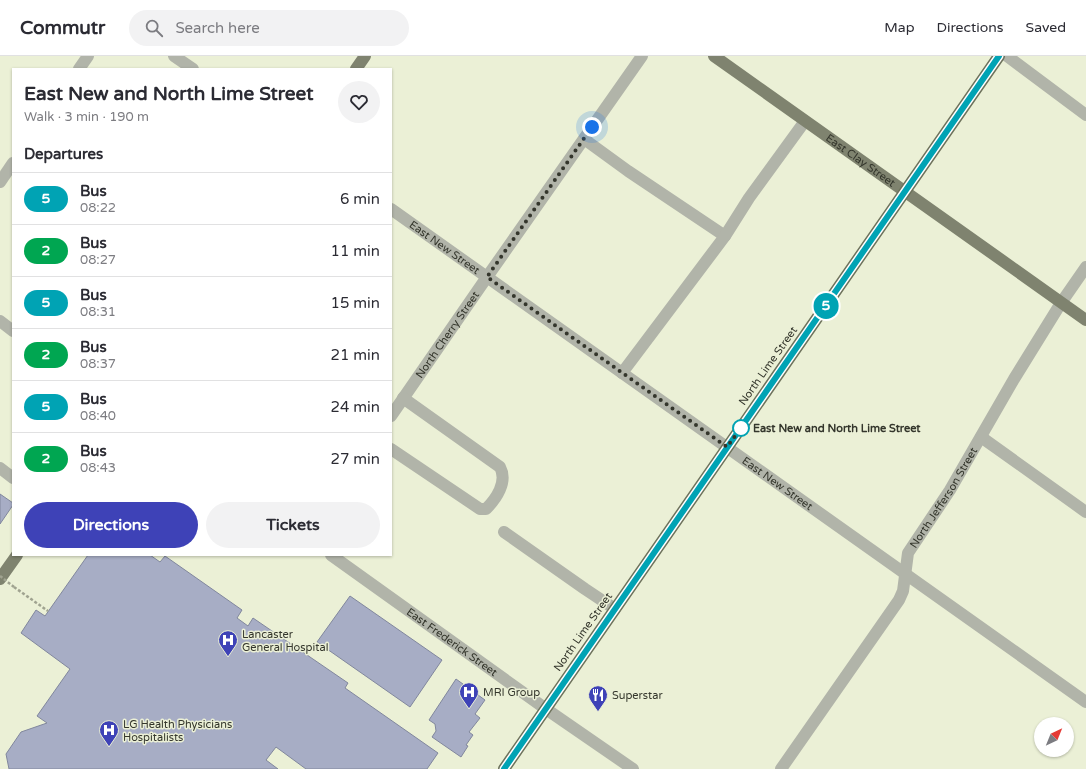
<!DOCTYPE html>
<html lang="en">
<head>
<meta charset="utf-8">
<style>
  :root { --surface:#fff; --page:#f2f2f3; --text:#2b2b33; --muted:#7c7c81; --line:#e1e1e2; --accent:#3e42b7 }
  body { margin:0; font-family:"Varela Round",sans-serif; background:var(--page); color:var(--text); height:100vh; display:flex; flex-direction:column; font-size:15px; white-space:nowrap }
  * { box-sizing:border-box; margin:0 }
  p { font-size:13px; color:var(--muted) }
  .icon { flex:none; width:22px; height:22px; fill:none; stroke:currentColor; stroke-width:2; stroke-linecap:round; stroke-linejoin:round }
  .map { position:relative; flex:1; overflow:hidden }
  .side { position:absolute; left:12px; top:12px; width:380px; height:488px; display:flex; flex-direction:column; background:var(--surface); border-radius:0px; box-shadow:0 1px 3px #0004 }
  .side>* { flex:none }
  .badge { padding:0 8px; border-radius:13px; font-size:14px; line-height:26px }
  .needle { width:26px; rotate:43deg }
  .tools { position:absolute; left:1034px; top:661px; display:grid; gap:8px }
  .tools a { display:grid; place-items:center; width:40px; height:40px; border-radius:50%; background:var(--surface); box-shadow:0 1px 3px #0004; font-size:20px }
  .you { position:absolute; width:20px; height:20px; margin:-10px; border:3px solid #fff; border-radius:50%; background:#1a73e8; box-shadow:0 0 0 6px #1a73e833 }
  .map>.badge { position:absolute; translate:-50% -50%; box-shadow:0 0 0 2px #fff }
  h2 { padding:0 12px; font-size:15px; line-height:36px }
  .round { display:grid; place-items:center; flex:none; width:42px; height:42px; border-radius:21px; background:var(--page) }
  .head { display:flex; align-items:center; justify-content:space-between; height:68px; padding:0 12px }
  h1 { font-size:19px; font-weight:700; line-height:30px }
  .action { display:flex; gap:8px; margin-top:auto; padding:8px 12px }
  .action a { flex:1; height:46px; border-radius:24px; background:var(--accent); color:#fff; font-size:16px; font-weight:700; line-height:46px; text-align:center }
  .action a+a { background:var(--page); color:var(--text) }
  ul { padding:0; list-style:none }
  li { display:flex; align-items:center; gap:12px; height:52px; padding:0 12px; border-top:1px solid var(--line) }
  li div { flex:1 }
  li b { display:block; font-size:15px }
  li em { font-style:normal }
  li .badge { min-width:44px; font-weight:700; text-align:center }
  header { display:flex; align-items:center; gap:24px; box-sizing:border-box; height:56px; padding:0 20px; background:var(--surface); border-bottom:1px solid var(--line) }
  header strong { font-size:19px }
  nav { display:flex; gap:22px; margin-inline-start:auto; font-size:14px }
  .search { width:280px; height:36px; background:var(--page); display:flex; align-items:center; gap:10px; box-sizing:border-box; padding:0 14px; border-radius:22px; color:var(--muted); font-size:15px }
  .map>svg:first-child { display:block }
  .building { fill:#a7adc5; stroke:#81879d }
  .lines { fill:none; stroke-linecap:round; stroke-linejoin:round }
  .path { stroke:#a0a390; stroke-width:2.5; stroke-dasharray:3 2; stroke-linecap:butt }
  .minor { stroke:#b1b4a9; stroke-width:12 }
  .major { stroke:#7f836f; stroke-width:12 }
  .highway { stroke:#6d725b; stroke-width:12 }
  .path-bridge { stroke:#a0a390; stroke-width:2.5; stroke-dasharray:3 2; stroke-linecap:butt }
  .line-casing { stroke:#fff; stroke-width:9 }
  .line { stroke:#00a3b4; stroke-width:6 }
  .walk { stroke:#34362c; stroke-width:4; stroke-dasharray:0 7.2 }
  .stop-dot { fill:#fff; stroke:#00a3b4; stroke-width:2 }
  .labels { text-anchor:middle; dominant-baseline:central; stroke-width:3; stroke-linejoin:round; paint-order:stroke }
  .street-label { font-size:11px; fill:#34362c; stroke:#ebf0d6 }
  .stop-label { font-size:11px; font-weight:bold; fill:#34362c; stroke:#ebf0d6; text-anchor:start }
  .poi-label { font-size:11px; fill:#34362c; stroke:#ebf0d6; text-anchor:start }
</style>
</head>
<body>
<header>
<strong>Commutr</strong>
<div class="search"><svg class="icon" aria-label="search" viewBox="0 0 24 24"><circle cx="10" cy="10" r="6"/><path d="M15 15l6 6"/></svg>Search here</div>
<nav><a>Map</a><a>Directions</a><a>Saved</a></nav>
</header>
<div class="map">
<svg width="1086" height="713" viewBox="0 0 1086 713">
  <rect width="100%" height="100%" fill="#ebf0d6"/>
  <g class="building">
    <path d="M0 438 13 447V449L0 468Z"/>
    <path d="M88 499H150L160 506 165 500 242 554 237 562 248 570 253 562 348 627 345 632 438 697 427 713H306L276 691 266 704 278 713H9L6 698 21 676 47 667 37 660 70 613 21 577 36 554 45 560Z"/>
    <path d="M350 540 442 604 410 651 317 586Z"/>
    <path d="M456 623 485 644 475 658 480 662 469 676 473 679 466 689 468 690 461 701 432 681 436 675 435 668 429 664Z"/>
  </g>
  <g class="lines">
    <path class="path" d="M14 531 48 555"/>
    <g class="minor">
      <path d="M174 0 193 13"/>
      <path d="M1007 0 1086 59"/>
      <path d="M79 13 88 0"/>
      <path d="M584 83 628 115 725 180"/>
      <path d="M0 126 13 107"/>
      <path id="s1" d="M391 153 1086 646"/>
      <path d="M0 265 13 275"/>
      <path d="M622 317 725 180 749 142 805 65"/>
      <path id="s2" d="M391 360 487 221 642 0"/>
      <path d="M981 381 1086 456"/>
      <path d="M391 393 480 453H486C496 443 508 426 500 411L403 342"/>
      <path d="M0 412 13 422"/>
      <path d="M504 476 585 533 615 553"/>
      <path id="s3" d="M331 499 546 653 633 713"/>
      <path id="s4" d="M781 713 899 544 903 535 908 497 950 434 1014 323 1061 247 1086 211"/>
    </g>
    <g class="major">
      <path id="s5" d="M714 0 1086 264"/>
      <path d="M356 13 365 0"/>
      <path d="M0 523 17 499"/>
    </g>
    <path class="highway" d="M504 713 999 0"/>
    <path class="path-bridge" d="M0 520 14 531"/>
  </g>
  <g class="lines">
    <g class="line-casing">
      <path id="line" d="M504 713 999 0"/>
    </g>
    <use href="#line" class="line"/>
    <path class="walk" d="M592 71 487 221 727 391 741 372"/>
  </g>
  <defs>
    <g id="hospital-pin" transform="scale(1)"><path d="M0 17L-7.5 6A9.5 9.5 0 1 1 7.5 6Z" fill="#3e42b7" stroke="#ebf0d6"/><path d="M-5-5h3v3.5h4V-5h3V5h-3V1.5h-4V5h-3Z" fill="#fff"/></g>
    <g id="restaurant-pin" transform="scale(1)"><path d="M0 17L-7.5 6A9.5 9.5 0 1 1 7.5 6Z" fill="#3e42b7" stroke="#ebf0d6"/><path d="M-5-6h1v4h1v-4h1v4h1v-4h1v5L-1.5 .5V6h-2V.5L-5-1ZM5-6V6H3V1.5H1.5Q1.5-4 5-6Z" fill="#fff"/></g>
  </defs>
  <g fill-rule="evenodd">
    <use href="#hospital-pin" x="228" y="584"/>
    <use href="#hospital-pin" x="469" y="636"/>
    <use href="#restaurant-pin" x="598" y="639"/>
    <use href="#hospital-pin" x="109" y="674"/>
  </g>
  <circle class="stop-dot" cx="741" cy="372" r="8"/>
  <g class="labels">
    <g class="street-label">
      <text stroke="none"><textPath href="#s5" startOffset="180">East Clay Street</textPath></text>
      <text stroke="none"><textPath href="#s1" startOffset="66">East New Street</textPath></text>
      <text stroke="none"><textPath href="#s2" startOffset="99">North Cherry Street</textPath></text>
      <text transform="translate(768 310) rotate(-55)">North Lime Street</text>
      <text stroke="none"><textPath href="#s1" startOffset="474">East New Street</textPath></text>
      <text stroke="none"><textPath href="#s4" startOffset="320">North Jefferson Street</textPath></text>
      <text transform="translate(583 576) rotate(-55)">North Lime Street</text>
      <text stroke="none"><textPath href="#s3" startOffset="149">East Frederick Street</textPath></text>
    </g>
    <g class="stop-label">
      <text x="753" y="372">East New and North Lime Street</text>
    </g>
    <g class="poi-label">
      <text x="242" y="578">Lancaster<tspan x="242" dy="13">General Hospital</tspan></text>
      <text x="483" y="636">MRI Group</text>
      <text x="612" y="639">Superstar</text>
      <text x="123" y="668">LG Health Physicians<tspan x="123" dy="13">Hospitalists</tspan></text>
    </g>
  </g>
</svg>
<div class="tools">
<a><svg class="needle" viewBox="-14 -14 28 28"><path d="M0-13l5 13h-10z" fill="#e53935"/><path d="M0 13l5-13h-10z" fill="#7c7c81"/></svg></a>
</div>
<div class="you" style="left:592px;top:71px"></div>
<b class="badge" style="left:826px;top:250px;background:#00a3b4;color:#fff">5</b>
<section class="side">
<div class="head"><div><h1>East New and North Lime Street</h1><p>Walk · 3 min · 190 m</p></div><a class="round"><svg class="icon" aria-label="heart" viewBox="0 0 24 24"><path d="M12 20l-8-8c-3-5 5-10 8-4 3-6 11-1 8 4z"/></svg></a></div>
<h2>Departures</h2>
<ul>
<li><span class="badge" style="background:#00a3b4;color:#fff">5</span><div><b>Bus</b><p>08:22</p></div><em>6 min</em></li>
<li><span class="badge" style="background:#00a651;color:#fff">2</span><div><b>Bus</b><p>08:27</p></div><em>11 min</em></li>
<li><span class="badge" style="background:#00a3b4;color:#fff">5</span><div><b>Bus</b><p>08:31</p></div><em>15 min</em></li>
<li><span class="badge" style="background:#00a651;color:#fff">2</span><div><b>Bus</b><p>08:37</p></div><em>21 min</em></li>
<li><span class="badge" style="background:#00a3b4;color:#fff">5</span><div><b>Bus</b><p>08:40</p></div><em>24 min</em></li>
<li><span class="badge" style="background:#00a651;color:#fff">2</span><div><b>Bus</b><p>08:43</p></div><em>27 min</em></li>
</ul>
<div class="action"><a>Directions</a><a>Tickets</a></div>
</section>
</div>
</body>
</html>
